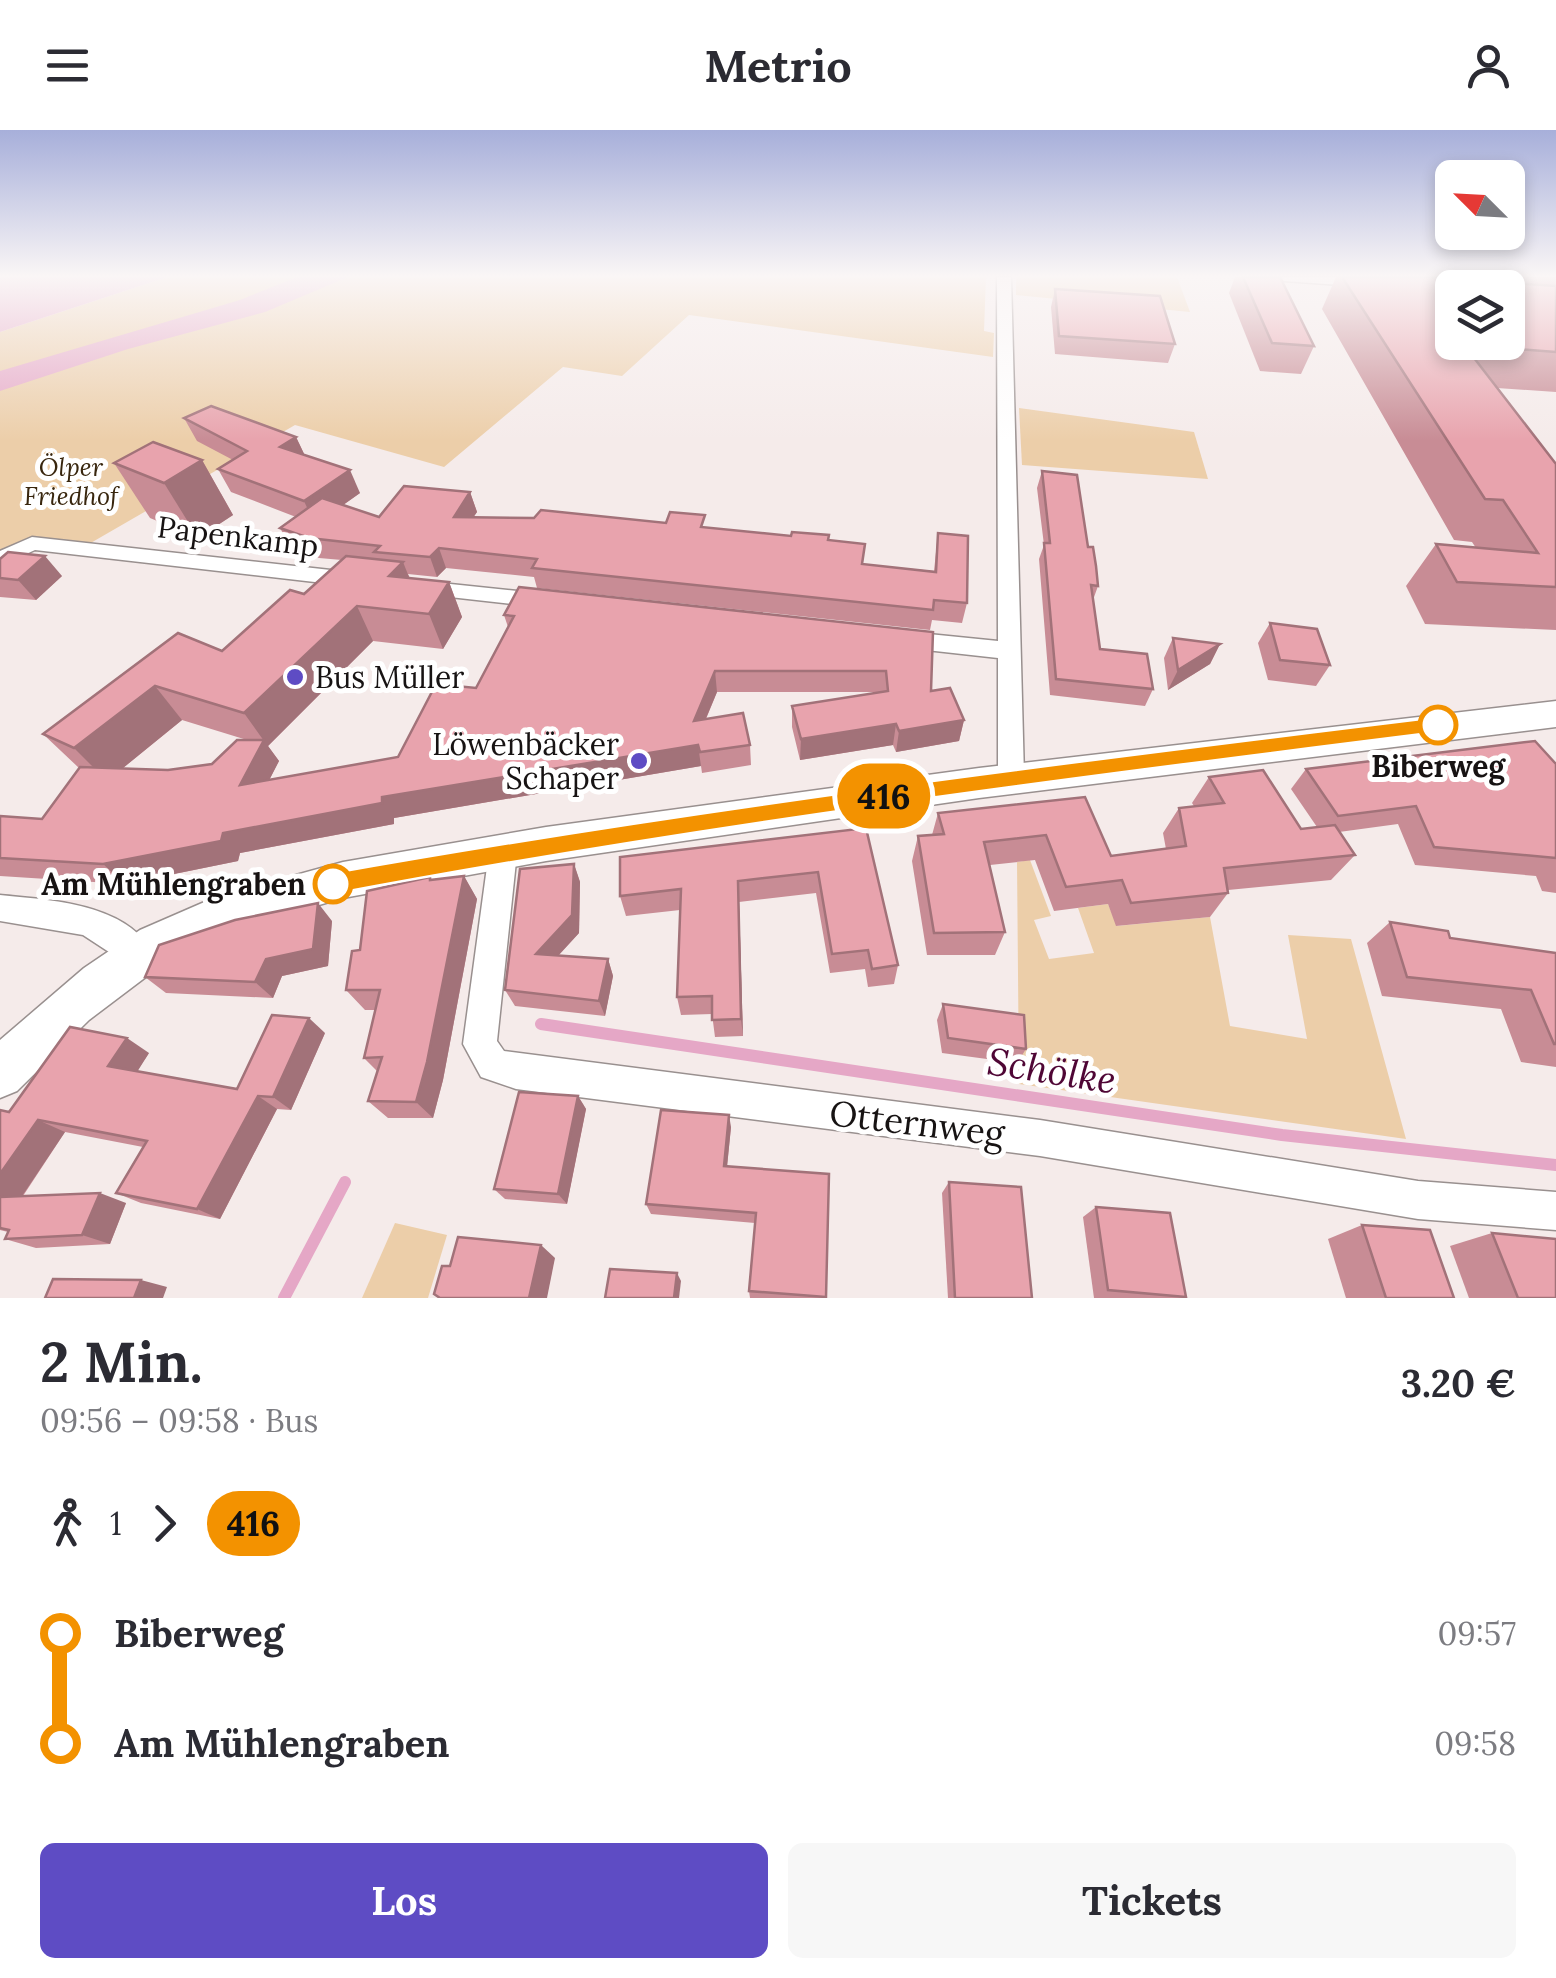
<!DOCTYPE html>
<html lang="de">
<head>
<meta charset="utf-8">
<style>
  :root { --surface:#fff; --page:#f7f7f7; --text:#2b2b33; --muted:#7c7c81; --accent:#5e4cc4 }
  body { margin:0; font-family:Lora,serif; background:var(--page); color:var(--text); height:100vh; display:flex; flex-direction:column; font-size:38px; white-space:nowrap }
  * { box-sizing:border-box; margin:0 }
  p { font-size:32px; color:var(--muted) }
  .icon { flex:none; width:55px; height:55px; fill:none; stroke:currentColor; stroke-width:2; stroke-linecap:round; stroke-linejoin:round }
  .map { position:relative; height:1168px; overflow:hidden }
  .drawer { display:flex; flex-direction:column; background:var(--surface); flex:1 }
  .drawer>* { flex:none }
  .badge { padding:0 20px; border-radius:32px; font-size:35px; line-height:65px }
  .needle { width:65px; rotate:294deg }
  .fabs { position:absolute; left:1435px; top:30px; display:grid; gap:20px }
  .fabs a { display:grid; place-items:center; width:90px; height:90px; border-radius:15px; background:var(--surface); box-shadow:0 5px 15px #0003; font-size:50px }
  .map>.badge { position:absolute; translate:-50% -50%; box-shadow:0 0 0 5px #fff }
  .legs { display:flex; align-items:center; gap:15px; height:110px; padding:0 40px; font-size:32px }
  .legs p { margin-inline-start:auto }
  .headline { display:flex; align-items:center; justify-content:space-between; height:170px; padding:0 40px }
  h1 { font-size:55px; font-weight:800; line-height:75px }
  .primary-button { display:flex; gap:20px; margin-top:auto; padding:20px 40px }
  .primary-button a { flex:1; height:115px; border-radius:15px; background:var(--accent); color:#fff; font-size:40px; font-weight:800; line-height:115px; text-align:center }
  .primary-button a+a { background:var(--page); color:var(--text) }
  ul { padding:0 40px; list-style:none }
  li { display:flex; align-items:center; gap:35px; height:110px; font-size:38px }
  li i { display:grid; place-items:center; width:15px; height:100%; margin:0 12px; background:currentColor }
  li i::after { content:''; width:25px; height:25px; margin:-12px; border:8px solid; border-radius:50%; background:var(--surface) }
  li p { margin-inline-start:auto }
  li:first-child i { background:linear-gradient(#0000 50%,currentColor 0) }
  li:last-child i { background:linear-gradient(currentColor 50%,#0000 0) }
  header { display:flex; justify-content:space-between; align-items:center; height:130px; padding:0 40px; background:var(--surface); font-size:45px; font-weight:800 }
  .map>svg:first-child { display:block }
  .green { fill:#eccea9 }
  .water { fill:#e5a7c6 }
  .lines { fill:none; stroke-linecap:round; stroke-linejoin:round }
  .stream { stroke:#e5a7c6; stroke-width:12 }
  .minor-casing { stroke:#99908f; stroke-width:3 }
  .secondary-casing { stroke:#99908f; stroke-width:3 }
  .minor { fill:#fff; fill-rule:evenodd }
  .secondary { fill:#fff; fill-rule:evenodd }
  .wall { fill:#c88c95; fill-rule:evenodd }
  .shaded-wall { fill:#a27279 }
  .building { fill:#e8a3ad; stroke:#a27279; stroke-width:2.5; fill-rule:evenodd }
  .line-1 { fill:#f39200; stroke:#fff; stroke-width:2.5 }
  .poi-dot { fill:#5e4cc4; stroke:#fff; stroke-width:4 }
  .stop-1-dot { fill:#fff; stroke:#f39200; stroke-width:5 }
  .labels { text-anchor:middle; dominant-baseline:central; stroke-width:10; stroke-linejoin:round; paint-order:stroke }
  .far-park-label { font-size:25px; font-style:italic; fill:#38260e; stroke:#fff }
  .street-label { font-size:30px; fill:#171313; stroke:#fff }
  .poi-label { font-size:30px; fill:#171313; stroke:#fff; text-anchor:start }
  .stop-label { font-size:30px; font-weight:bold; fill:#171313; stroke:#fff }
  .near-street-label { font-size:35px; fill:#171313; stroke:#fff }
  .near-water-label { font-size:38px; font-style:italic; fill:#4f0635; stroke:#fff }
</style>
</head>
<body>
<header><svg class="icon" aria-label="menu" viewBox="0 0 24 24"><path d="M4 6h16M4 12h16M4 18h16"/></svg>Metrio<svg class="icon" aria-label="person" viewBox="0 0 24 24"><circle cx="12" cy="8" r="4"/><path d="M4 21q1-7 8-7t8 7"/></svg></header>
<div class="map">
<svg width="1556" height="1168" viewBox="0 0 1556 1168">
  <rect width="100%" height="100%" fill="#f5ebea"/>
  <g class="green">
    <path d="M167 147H986L984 201 994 203 993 227 689 185 622 246 563 237 444 337 295 295 82 418 33 411 0 427V202Z"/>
    <path d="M1016 147H1177L1190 182 1016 165Z"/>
    <path d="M1019 278 1194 302 1208 349 1022 335Z"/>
    <path d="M1030 730 1051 786 1034 790 1049 829 1094 823 1078 778 1108 774 1117 796 1210 787 1230 896 1307 909 1288 805 1351 809 1406 1009 1019 954 1017 732Z"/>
    <path d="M395 1093 447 1105 428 1168H362Z"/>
  </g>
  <g class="water">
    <path d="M0 147H167L0 202Z"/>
    <path d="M297 147H348L265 182 128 219 0 261V241L240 170Z"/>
  </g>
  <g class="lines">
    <g class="stream">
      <path d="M541 894 1282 1005 1556 1035"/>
      <path d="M284 1168 345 1052"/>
    </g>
    <g class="minor-casing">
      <g id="minor">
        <path d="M997 147H1011L1024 647 1020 655 1011 658 1002 655 998 647V528L899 517 887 509 899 501 998 511Z"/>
        <path d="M1277 147H1346L1376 153 1369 157 1284 151Z"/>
        <path d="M32 407 358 443 369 450 358 457 35 420 0 436V421Z"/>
        <path d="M422 451 547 464 558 471 547 478 414 463 411 458 414 453Z"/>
        <path d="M503 710 513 713 517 722 497 911 504 921 1040 990 1418 1051 1556 1062V1100L1418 1089 1040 1026 516 959 481 947 463 914 489 722 493 713Z"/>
        <path d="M0 765C49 770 130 773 154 826L149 836 138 841 83 805 0 791Z"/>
      </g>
    </g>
    <g class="secondary-casing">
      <path id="secondary" d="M1556 571V597L979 668 546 731 343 768 223 803 171 828 89 890 17 961 0 968V910L84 838 140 800 216 767 343 732 546 697 979 638Z"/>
    </g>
    <use href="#minor" class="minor"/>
    <use href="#secondary" class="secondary"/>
  </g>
  <g class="wall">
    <path d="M1235 147H1280L1314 216 1301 244 1260 241 1229 163Z"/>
    <path d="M1336 147H1492L1497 152 1511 153 1505 147H1556V262L1497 258 1556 334V500L1425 494 1406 456 1436 414 1476 418 1472 412 1454 410 1322 179Z"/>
    <path d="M1055 159 1175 214 1168 233 1055 224 1051 177Z"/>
    <path d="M184 288 296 307 305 326 360 363 343 375 379 387 470 362 477 382 473 387 706 398 829 410 863 434 934 441 938 403 967 473 962 493 932 490 930 500 537 458 534 447 446 438 437 447 408 444 410 448 449 452 462 487 443 519 373 511 268 616 279 631 269 650 398 627 476 558 508 497 504 485 933 502 931 561 964 590 959 611 896 622 893 615 800 630 792 597V576L883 562H717L706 589 750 615 751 635 702 643 701 636 394 688V694L240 723 238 731 125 754 0 746V686L42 689 79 638 43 604 222 521 304 464 342 430 319 428 291 417 280 398 296 387 231 362 218 339 233 330 197 311ZM182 590 247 610 212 634 168 640 123 638Z"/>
    <path d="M202 330 233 385 198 408 150 388 114 333Z"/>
    <path d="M1042 341 1088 417 1098 456 1093 470 1100 519 1153 559 1145 576 1050 565 1039 429 1044 415 1037 358Z"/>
    <path d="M0 429 62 446 36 470 0 467Z"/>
    <path d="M1270 493 1330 535 1316 556 1268 550 1258 513Z"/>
    <path d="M1173 508 1220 514 1210 534 1168 560 1164 528Z"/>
    <path d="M1556 634V763L1542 761 1536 746 1415 735 1398 694 1339 702 1355 725 1331 750 1228 760V763L1210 787 1116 796 1108 774 1054 781 1035 730 990 735 1005 802 995 825H927L912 731 918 706 932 705 938 683 1085 667 1111 726 1166 719 1163 703 1179 678 1194 676 1192 673 1209 647 1301 699 1317 697 1291 659 1306 639Z"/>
    <path d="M866 698 898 835 894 854 868 857 865 839 830 843 816 763 739 772 743 906 715 907 712 884 681 885 677 867 680 780 626 786 620 766Z"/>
    <path d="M574 734 580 752 579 803 558 826 608 829 613 846 605 886 515 876 505 860Z"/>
    <path d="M464 746 477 769 443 950 433 988H388L368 971 378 942 364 928 375 880H365L346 860 360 820 430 747 432 750Z"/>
    <path d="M332 791 328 836 282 846 273 868 166 863 145 847Z"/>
    <path d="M1390 792 1450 808 1556 823V937L1521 932 1501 879 1382 866 1367 813Z"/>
    <path d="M943 874 1026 919 1017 933 942 923 937 890Z"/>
    <path d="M325 903 291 980 277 979 220 1089 141 1073 116 1063 143 1017 65 1002 23 1066 126 1073 110 1114 36 1118 5 1109 8 1102 0 1100V980L9 982 149 923 137 941 237 959Z"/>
    <path d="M578 966 586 979 567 1074 505 1069 494 1059Z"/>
    <path d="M731 997 727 1036 829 1044 826 1168H750L749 1161 755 1093 651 1084 646 1074Z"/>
    <path d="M949 1052 1032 1168H948L942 1063Z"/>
    <path d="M1096 1077 1186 1167 1183 1168H1094L1083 1087Z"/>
    <path d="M1362 1095 1454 1168H1346L1328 1109Z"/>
    <path d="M1492 1103 1556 1168H1469L1450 1116Z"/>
  </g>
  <g class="shaded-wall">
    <path d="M296 307 307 330 280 317Z"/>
    <path d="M202 330 233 385 198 408 164 353Z"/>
    <path d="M350 340 360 363 315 395 304 371Z"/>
    <path d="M470 362 477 382 461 406 454 387Z"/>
    <path d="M439 418 446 438 437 447 430 427Z"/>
    <path d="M45 426 62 446 36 470 18 450Z"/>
    <path d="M403 432 417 467 389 446Z"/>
    <path d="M449 452 462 487 443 519 429 484Z"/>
    <path d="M357 476 373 511 268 616 279 631 256 676 240 655 264 611 244 583Z"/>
    <path d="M1220 514 1210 534 1168 560 1178 540Z"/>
    <path d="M715 541 717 562 696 612 694 591Z"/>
    <path d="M155 556 182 590 107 651 74 618Z"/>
    <path d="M964 590 959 611 896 622 899 601Z"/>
    <path d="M896 594 893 615 800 630 801 609Z"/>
    <path d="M698 615 701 636 394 688V694L240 723 238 731 125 754 103 734 223 703 382 667Z"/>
    <path d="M574 734 580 752 579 803 544 841 536 824Z"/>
    <path d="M464 746 477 769 443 950 433 988 416 972Z"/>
    <path d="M738 751 739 772 743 906 741 889Z"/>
    <path d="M318 773 332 791 328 836 282 846 273 868 255 852 266 829Z"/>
    <path d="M608 829 613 846 605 886 599 871Z"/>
    <path d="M309 888 325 903 291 980 273 967Z"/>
    <path d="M127 908 149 923 132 950 108 936Z"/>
    <path d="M258 966 277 979 220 1089 197 1079Z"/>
    <path d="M578 966 586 979 567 1074 558 1064Z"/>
    <path d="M729 985 731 997 726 1047 724 1036Z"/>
    <path d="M38 990 65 1002 14 1078 0 1073V1044Z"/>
    <path d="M100 1063 126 1073 110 1114 82 1105Z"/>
    <path d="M541 1115 555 1128 547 1168H529Z"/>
    <path d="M677 1143 681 1151 679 1168H674Z"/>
    <path d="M141 1150 167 1157 163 1168H134Z"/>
  </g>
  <g class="building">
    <path d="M1243 147H1280L1314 216 1272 213Z"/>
    <path d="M1342 147H1492L1497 152 1556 156V222L1464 215 1556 334V457L1457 452 1436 414 1538 423 1503 370 1485 369ZM1452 158H1508V212H1452Z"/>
    <path d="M1055 159 1160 166 1175 214 1059 206Z"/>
    <path d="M211 276 296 307 280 317 350 340 304 371 218 339 247 321 184 288Z"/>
    <path d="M153 312 202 330 164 353 114 333Z"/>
    <path d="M1042 341 1077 345 1088 417H1093L1096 436 1098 456 1091 455 1100 519 1147 524 1153 559 1056 549 1044 413H1050Z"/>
    <path d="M404 356 470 362 454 387 534 388 541 380 666 393 670 382 705 385 701 397 791 406 792 402 829 405 828 410 865 414 862 434 936 442 938 403 968 406 967 473 934 470 933 480 532 438 537 429 439 418 430 427 374 422 380 416 309 408 280 398 322 368 379 387Z"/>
    <path d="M8 422 45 426 18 450 0 448V429Z"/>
    <path d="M346 426 403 432 389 446 449 452 429 484 357 476 244 583 155 556 74 618 43 604 178 503 222 521 290 460 304 464Z"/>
    <path d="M519 457 933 502 931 561 950 558 964 590 899 601 896 594 801 609 792 576 888 561 886 541H715L694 591 743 583 750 615 700 622 698 615 382 667V673L223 703 221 711 103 734 0 728V686L42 689 80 637 168 640 212 634 237 610H264L240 655 398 627 436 554 476 558 514 486 504 485Z"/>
    <path d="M1270 493 1317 499 1330 535 1280 530Z"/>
    <path d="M1173 508 1220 514 1178 540Z"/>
    <path d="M1535 611 1556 634V728L1434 717 1416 676 1338 686 1306 639Z"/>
    <path d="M1263 640 1301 699 1335 695 1355 725 1224 738 1228 763 1131 773 1122 750 1066 757 1046 705 984 712 1005 802 934 803 918 706 944 704 938 683 1085 667 1111 726 1186 716 1179 678 1224 673 1209 647Z"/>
    <path d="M866 698 898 835 872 839 868 820 832 824 818 742 738 751 741 889 712 890V866L677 867 681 759 620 766V727Z"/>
    <path d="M574 734 572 785 536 824 608 829 599 871 505 860 520 739Z"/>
    <path d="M464 746 427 932 416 972 368 971 382 927 364 928 380 860H346L352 821 360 820 367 761 430 747V750Z"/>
    <path d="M318 773 313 819 266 829 255 852 145 847 159 815 235 790Z"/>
    <path d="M1390 792 1448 801 1450 808 1556 823V914H1554L1531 860 1407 847Z"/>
    <path d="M943 874 1024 885 1026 919 948 908Z"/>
    <path d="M272 885 309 888 273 967 258 966 197 1079 116 1063 147 1011 38 990 0 1044V980L9 982 70 897 127 908 108 936 237 959Z"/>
    <path d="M519 962 578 966 558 1064 494 1059Z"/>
    <path d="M661 980 729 985 724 1036 829 1044 826 1167 749 1161 756 1083 646 1074Z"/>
    <path d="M949 1052 1021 1057 1032 1168H955Z"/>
    <path d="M100 1063 82 1105 5 1109 9 1100 0 1098V1067Z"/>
    <path d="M1096 1077 1170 1083 1186 1167 1108 1160Z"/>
    <path d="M1362 1095 1430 1100 1454 1168H1386Z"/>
    <path d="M1492 1103 1556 1109V1168H1518Z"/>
    <path d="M458 1107 541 1115 529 1168H440L434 1164 442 1136H450Z"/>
    <path d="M610 1139 677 1143 674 1168H605Z"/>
    <path d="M53 1149 141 1150 134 1168H45Z"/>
  </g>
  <linearGradient id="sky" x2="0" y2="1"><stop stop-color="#a7afda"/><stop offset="0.47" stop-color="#faf6f6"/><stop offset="1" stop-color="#faf6f6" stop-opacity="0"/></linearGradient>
  <rect width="1556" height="311" fill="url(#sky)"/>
  <path class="line-1" d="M1438 587 1448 595 1438 602C1069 648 699 695 333 764L325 761 322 754 325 746 333 743C699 678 1069 632 1438 587Z"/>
  <g class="poi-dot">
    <circle cx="295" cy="547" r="10"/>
    <circle cx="639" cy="631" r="10"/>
  </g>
  <g class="stop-1-dot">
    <circle cx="1438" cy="595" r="18"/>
    <circle cx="333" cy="754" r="18"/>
  </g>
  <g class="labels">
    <g class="far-park-label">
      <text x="71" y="337">Ölper<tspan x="71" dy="29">Friedhof</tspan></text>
    </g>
    <g class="street-label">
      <text transform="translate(238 406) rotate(7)">Papenkamp</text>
    </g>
    <g class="poi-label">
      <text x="315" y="547">Bus Müller</text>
      <text x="619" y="614" text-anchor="end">Löwenbäcker<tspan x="619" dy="34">Schaper</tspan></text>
    </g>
    <g class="stop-label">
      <text x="1438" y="636">Biberweg</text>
      <text x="306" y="754" text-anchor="end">Am Mühlengraben</text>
    </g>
    <g class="near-street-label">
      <text transform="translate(917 993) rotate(7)">Otternweg</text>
    </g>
    <g class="near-water-label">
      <text transform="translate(1052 940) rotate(9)">Schölke</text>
    </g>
  </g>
</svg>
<div class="fabs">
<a><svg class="needle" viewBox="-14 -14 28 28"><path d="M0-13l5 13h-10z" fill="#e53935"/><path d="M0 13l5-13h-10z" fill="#7c7c81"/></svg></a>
<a><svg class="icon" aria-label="layers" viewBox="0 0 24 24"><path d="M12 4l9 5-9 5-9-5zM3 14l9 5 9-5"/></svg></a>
</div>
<b class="badge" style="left:884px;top:666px;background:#f39200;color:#111">416</b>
</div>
<section class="drawer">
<div class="headline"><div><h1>2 Min.</h1><p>09:56 – 09:58 · Bus</p></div><b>3.20 €</b></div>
<div class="legs"><svg class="icon" aria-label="walk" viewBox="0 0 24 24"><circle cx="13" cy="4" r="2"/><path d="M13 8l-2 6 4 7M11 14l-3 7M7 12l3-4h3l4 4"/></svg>1<svg class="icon" aria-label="forward" viewBox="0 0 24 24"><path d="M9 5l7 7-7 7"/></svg><b class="badge" style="background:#f39200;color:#111">416</b></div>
<ul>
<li><i style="color:#f39200"></i><b>Biberweg</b><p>09:57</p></li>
<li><i style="color:#f39200"></i><b>Am Mühlengraben</b><p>09:58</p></li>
</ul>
<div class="primary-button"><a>Los</a><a>Tickets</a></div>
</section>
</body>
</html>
